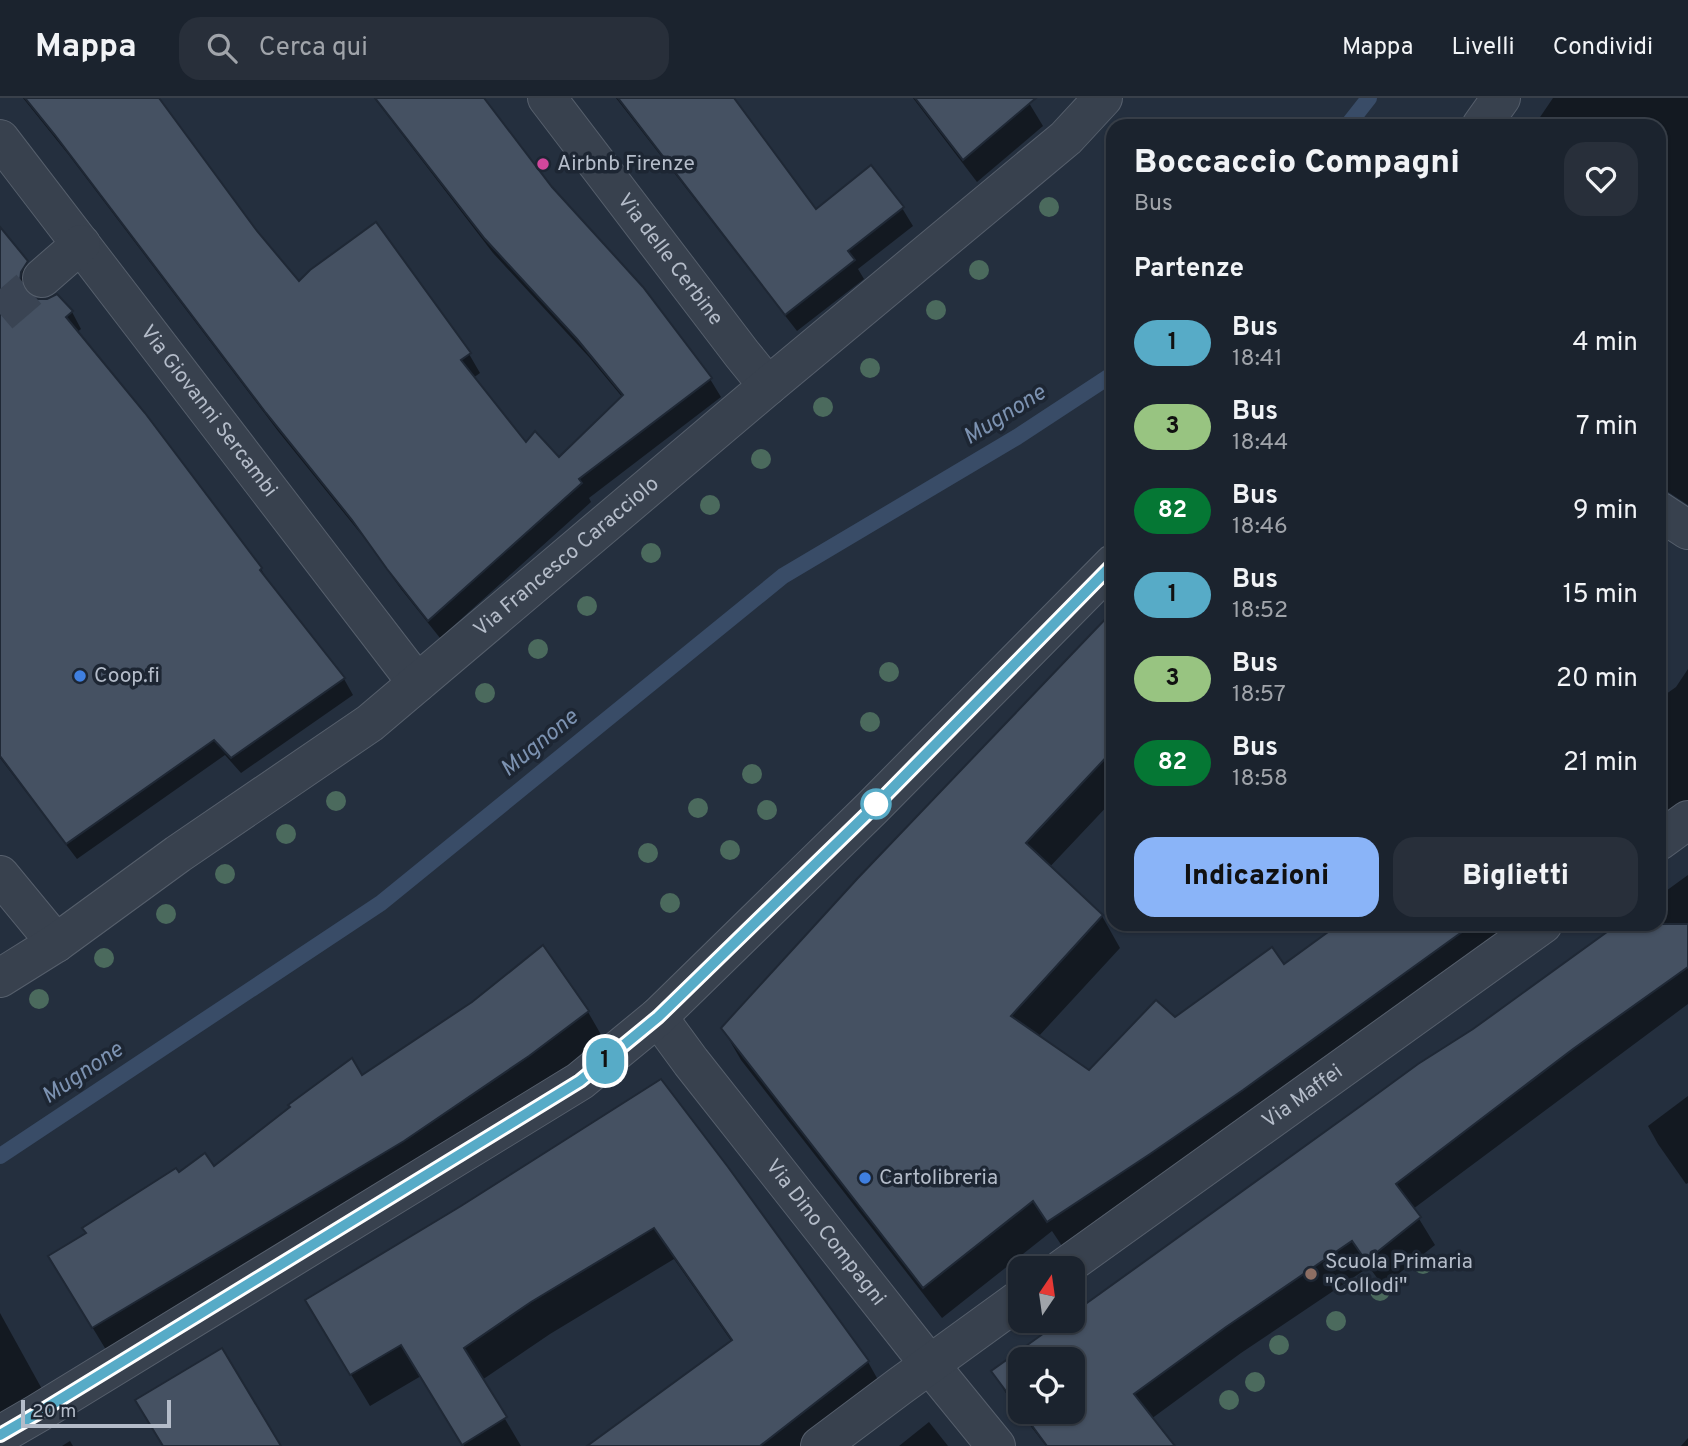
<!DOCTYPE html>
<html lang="it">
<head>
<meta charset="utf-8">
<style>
  :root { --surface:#1b232e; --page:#282f3a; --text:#f1f3f6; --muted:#a0a4aa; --line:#39404a; --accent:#8ab4f8 }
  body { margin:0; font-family:Overpass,sans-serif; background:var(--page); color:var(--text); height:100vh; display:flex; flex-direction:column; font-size:26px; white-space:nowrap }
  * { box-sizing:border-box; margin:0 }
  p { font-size:23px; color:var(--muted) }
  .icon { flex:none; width:38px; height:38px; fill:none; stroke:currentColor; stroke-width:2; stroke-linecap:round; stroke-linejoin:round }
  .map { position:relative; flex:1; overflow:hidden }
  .details { position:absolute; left:1106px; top:21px; width:560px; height:812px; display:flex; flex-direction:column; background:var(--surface); border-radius:21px; box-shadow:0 2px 5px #0004,0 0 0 2px var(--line) }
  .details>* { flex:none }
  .badge { padding:0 14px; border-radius:23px; font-size:24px; line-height:46px }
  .needle { width:46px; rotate:13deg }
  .buttons { position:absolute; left:1008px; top:1158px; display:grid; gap:14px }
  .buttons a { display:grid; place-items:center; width:77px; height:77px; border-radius:14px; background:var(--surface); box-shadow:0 2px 5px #0004,0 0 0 2px var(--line); font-size:35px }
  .scale { position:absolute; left:21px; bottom:18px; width:150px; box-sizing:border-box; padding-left:7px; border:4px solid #b4bcc9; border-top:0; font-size:19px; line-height:24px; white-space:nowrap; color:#b4bcc9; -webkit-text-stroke:5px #1d2633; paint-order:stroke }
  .map>.badge { position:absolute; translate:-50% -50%; box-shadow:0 0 0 4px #fff }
  h2 { padding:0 28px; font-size:26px; line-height:63px }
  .round { display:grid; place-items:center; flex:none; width:74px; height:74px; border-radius:21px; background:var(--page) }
  .overview { display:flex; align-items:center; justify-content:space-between; height:119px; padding:0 28px }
  h1 { font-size:33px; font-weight:800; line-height:52px }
  .cta { display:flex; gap:14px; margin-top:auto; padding:14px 28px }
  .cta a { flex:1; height:80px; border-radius:21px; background:var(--accent); color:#111; font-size:28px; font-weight:800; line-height:80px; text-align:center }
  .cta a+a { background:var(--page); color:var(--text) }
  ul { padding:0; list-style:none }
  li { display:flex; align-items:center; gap:21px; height:84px; padding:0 28px }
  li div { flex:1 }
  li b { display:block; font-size:26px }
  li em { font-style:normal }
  li .badge { min-width:77px; font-weight:700; text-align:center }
  header { display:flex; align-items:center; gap:42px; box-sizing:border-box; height:98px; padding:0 35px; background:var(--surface); border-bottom:2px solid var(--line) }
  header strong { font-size:33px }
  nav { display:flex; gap:38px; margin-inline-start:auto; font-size:24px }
  .search { width:490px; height:63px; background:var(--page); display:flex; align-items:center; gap:18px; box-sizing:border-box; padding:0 24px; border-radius:21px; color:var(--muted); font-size:26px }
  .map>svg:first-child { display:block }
  .shadow { fill:#0007; fill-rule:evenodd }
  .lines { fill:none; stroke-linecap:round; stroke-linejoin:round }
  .stream { stroke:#394c67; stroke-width:16 }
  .building { fill:#455162; stroke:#1f2835; stroke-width:2 }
  .minor-tunnel { stroke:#3a4453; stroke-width:38; stroke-dasharray:38 19; stroke-linecap:butt }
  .minor-casing { stroke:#565f6c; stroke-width:40 }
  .minor { stroke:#38414e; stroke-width:38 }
  .tree { fill:#4b6a5d }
  .line-casing { stroke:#fff; stroke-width:16 }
  .line { stroke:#57abc7; stroke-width:10 }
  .hotel-dot { fill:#d1479c; stroke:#1d2633; stroke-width:2.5 }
  .shop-dot { fill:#3f7fe0; stroke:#1d2633; stroke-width:2.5 }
  .stop-dot { fill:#fff; stroke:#57abc7; stroke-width:3.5 }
  .education-dot { fill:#8d6e63; stroke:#1d2633; stroke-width:2.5 }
  .labels { text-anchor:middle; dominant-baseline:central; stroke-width:7; stroke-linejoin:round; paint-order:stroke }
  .poi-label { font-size:21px; fill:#b4bcc9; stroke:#1d2633; text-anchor:start }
  .street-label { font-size:21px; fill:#b4bcc9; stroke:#1d2633 }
  .water-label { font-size:23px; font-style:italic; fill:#7c92b1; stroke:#1d2633 }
</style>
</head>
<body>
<header>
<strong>Mappa</strong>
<div class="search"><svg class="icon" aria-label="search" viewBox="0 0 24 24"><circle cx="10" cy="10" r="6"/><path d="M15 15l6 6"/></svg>Cerca qui</div>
<nav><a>Mappa</a><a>Livelli</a><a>Condividi</a></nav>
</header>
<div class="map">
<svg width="1688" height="1348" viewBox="0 0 1688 1348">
  <rect width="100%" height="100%" fill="#242f3e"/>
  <g class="shadow">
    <path d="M23 0H157L256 134 298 185 375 126 469 256 480 275 473 280 526 347 558 361 623 300 589 259 493 155 374 0H482L551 90 710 281 721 299 589 400 591 404 440 540 401 491 365 441 278 333 68 56Z"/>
    <path d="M616 0H732L815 113 902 110 913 128 858 171 864 181 797 233Z"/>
    <path d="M913 0H1026L1043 28 977 84Z"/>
    <path d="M1553 0H1688V407L1659 388V28H1534Z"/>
    <path d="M0 134 26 164 36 181 30 191 29 199 35 203H47L56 198 72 214 81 231 77 234 143 316 261 471 269 485 344 581 353 597 241 675 225 657 77 761 0 660Z"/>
    <path d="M1113 514V702L1013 808 1062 781 1102 818 1120 850 1038 939 1089 974 1175 922 1283 868 1341 826H1538L1066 1154 1052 1133 942 1220 741 962 723 931Z"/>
    <path d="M1688 571V717L1659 739V601L1676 589Z"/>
    <path d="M1688 777V906L1413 1111 1435 1147 1383 1188 1369 1169 1241 1255 1151 1321 1172 1348H1046L1009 1300 993 1274 1073 1223V1217L1363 1008 1474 932 1621 826H1659V798ZM1020 1262H1073V1314H1020Z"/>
    <path d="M588 914 611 954 117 1270 74 1199 178 1076 214 1070 361 979Z"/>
    <path d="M1688 998V1085L1686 1086 1658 1046 1648 1028Z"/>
    <path d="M726 1070 868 1264 886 1296 819 1348H590L732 1244 674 1161 550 1236 482 1282 521 1348H464L421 1278 370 1308 326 1235Z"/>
    <path d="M0 1215 53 1311 0 1345Z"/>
    <path d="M929 1324 948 1348H899Z"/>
    <path d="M1688 1340V1348H1681Z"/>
    <path d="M70 1343 73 1348H62Z"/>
  </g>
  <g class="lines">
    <g class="stream">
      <path d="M1347 28 1369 0"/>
      <path d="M0 1058 381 805 783 478 1017 339 1113 276"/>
    </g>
  </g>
  <g class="building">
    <path d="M25 0H159L257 133 299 183 310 172 376 124 471 255 461 262 526 344 535 333 559 359 623 297 577 241 485 141 375 0H484L552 89 643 189 712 280 579 381 582 385 428 523 387 471 352 422 266 315 55 37Z"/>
    <path d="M618 0H734L816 111 871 67 904 109 848 153 855 162 785 217Z"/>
    <path d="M915 0H1036L963 62Z"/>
    <path d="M0 129 28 163 21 174 20 184 25 194 36 201H47L57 196 73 213 66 219 145 315 262 470 260 472 345 580 231 660 214 642 66 746 0 658Z"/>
    <path d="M1113 513V652L1026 745 1103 817 1011 918 1089 972 1156 902 1175 919 1272 849 1284 866 1339 826H1473L1243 992 1150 1056 1047 1124 1033 1103 923 1190 721 930 857 781Z"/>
    <path d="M1618 826H1688V869L1573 951 1396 1086 1421 1119 1366 1163 1352 1143 1226 1229 1134 1296 1175 1348H1047L1022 1314H1073V1262H1020V1312L991 1273 1061 1223H1073V1215L1362 1007 1418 966 1473 931Z"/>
    <path d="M543 847 589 913 529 958 404 1043 92 1230 48 1158 86 1135 82 1130 176 1070 179 1074 205 1055 214 1068 290 1009 288 1007 352 960 362 977 472 904Z"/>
    <path d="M661 981 728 1069 869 1263 760 1348H587L732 1242 654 1130 531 1204 464 1250 507 1319 462 1347 401 1247 350 1277 305 1202 461 1108Z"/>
    <path d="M222 1250 281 1348H163L135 1302Z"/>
  </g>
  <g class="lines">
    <path class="minor-tunnel" d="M0 216 42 180"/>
    <g class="minor-casing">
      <g id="minor">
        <path id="s1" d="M547 0 742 256 768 288"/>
        <path d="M1481 28 1501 0"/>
        <path id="s2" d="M0 41 417 585"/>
        <path d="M42 180 81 146"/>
        <path d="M1659 413 1688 432"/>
        <path d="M1659 743 1688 722"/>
        <path d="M0 777 56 845"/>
        <path id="s3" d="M0 880 56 845 178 756 370 625 768 288 1066 40 1103 0"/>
        <path id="s4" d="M658 919 691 964 930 1267 996 1348"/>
        <path id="s5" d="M1062 1171 1543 826"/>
        <path d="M0 1337 38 1315 580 983 658 919 872 710 1113 466"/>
        <path d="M820 1348 900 1288 1020 1201"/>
      </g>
    </g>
    <use href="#minor" class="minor"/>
  </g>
  <g class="tree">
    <circle cx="1049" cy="109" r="10"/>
    <circle cx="979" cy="172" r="10"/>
    <circle cx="936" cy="212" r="10"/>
    <circle cx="870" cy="270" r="10"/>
    <circle cx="823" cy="309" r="10"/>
    <circle cx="761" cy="361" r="10"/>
    <circle cx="710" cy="407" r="10"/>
    <circle cx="651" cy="455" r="10"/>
    <circle cx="587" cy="508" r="10"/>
    <circle cx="538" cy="551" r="10"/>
    <circle cx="889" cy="574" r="10"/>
    <circle cx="485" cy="595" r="10"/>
    <circle cx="870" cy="624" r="10"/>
    <circle cx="752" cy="676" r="10"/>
    <circle cx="336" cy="703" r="10"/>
    <circle cx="698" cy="710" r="10"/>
    <circle cx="767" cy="712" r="10"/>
    <circle cx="286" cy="736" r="10"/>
    <circle cx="730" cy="752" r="10"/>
    <circle cx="648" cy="755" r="10"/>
    <circle cx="225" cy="776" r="10"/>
    <circle cx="670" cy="805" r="10"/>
    <circle cx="166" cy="816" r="10"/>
    <circle cx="104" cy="860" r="10"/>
    <circle cx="39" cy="901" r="10"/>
    <circle cx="1423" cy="1166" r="10"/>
    <circle cx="1380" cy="1193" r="10"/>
    <circle cx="1336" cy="1223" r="10"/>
    <circle cx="1279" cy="1247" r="10"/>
    <circle cx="1255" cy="1284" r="10"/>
    <circle cx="1229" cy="1302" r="10"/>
  </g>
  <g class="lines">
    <g class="line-casing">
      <path id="line" d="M0 1337 38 1315 580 983 658 919 873 710 1113 466"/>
    </g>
    <use href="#line" class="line"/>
  </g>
  <circle class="hotel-dot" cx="543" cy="66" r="7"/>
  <g class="shop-dot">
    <circle cx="80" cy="578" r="7"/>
    <circle cx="865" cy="1080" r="7"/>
  </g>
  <circle class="stop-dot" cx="876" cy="706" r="14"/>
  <circle class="education-dot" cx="1311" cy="1176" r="7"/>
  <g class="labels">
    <g class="poi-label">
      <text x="557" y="66">Airbnb Firenze</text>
      <text x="94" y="578">Coop.fi</text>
      <text x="879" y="1080">Cartolibreria</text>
      <text x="1325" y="1164">Scuola Primaria<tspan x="1325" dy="24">"Collodi"</tspan></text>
    </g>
    <g class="street-label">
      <text stroke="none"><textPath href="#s1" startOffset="203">Via delle Cerbine</textPath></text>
      <text stroke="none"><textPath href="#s2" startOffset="343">Via Giovanni Sercambi</textPath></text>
      <text stroke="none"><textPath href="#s3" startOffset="707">Via Francesco Caracciolo</textPath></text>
      <text stroke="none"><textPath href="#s5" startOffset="296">Via Maffei</textPath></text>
      <text stroke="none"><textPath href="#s4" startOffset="273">Via Dino Compagni</textPath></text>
    </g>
    <g class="water-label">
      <text transform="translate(1005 318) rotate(-32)">Mugnone</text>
      <text transform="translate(540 646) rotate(-39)">Mugnone</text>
      <text transform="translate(83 976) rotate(-34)">Mugnone</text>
    </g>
  </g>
</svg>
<div class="buttons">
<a><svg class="needle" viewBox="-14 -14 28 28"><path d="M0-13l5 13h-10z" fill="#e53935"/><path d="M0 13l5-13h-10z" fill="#a0a4aa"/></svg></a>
<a><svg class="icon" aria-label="locate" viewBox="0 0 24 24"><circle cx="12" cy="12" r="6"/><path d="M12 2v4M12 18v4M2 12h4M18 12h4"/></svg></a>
</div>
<div class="scale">20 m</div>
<b class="badge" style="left:605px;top:963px;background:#57abc7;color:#111">1</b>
<section class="details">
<div class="overview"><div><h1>Boccaccio Compagni</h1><p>Bus</p></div><a class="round"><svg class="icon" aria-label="heart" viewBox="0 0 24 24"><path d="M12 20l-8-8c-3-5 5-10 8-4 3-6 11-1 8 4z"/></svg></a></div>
<h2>Partenze</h2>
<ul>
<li><span class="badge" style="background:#57abc7;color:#111">1</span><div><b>Bus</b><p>18:41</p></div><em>4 min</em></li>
<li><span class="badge" style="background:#98c481;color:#111">3</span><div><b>Bus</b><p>18:44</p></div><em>7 min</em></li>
<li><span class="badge" style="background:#057734;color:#fff">82</span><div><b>Bus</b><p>18:46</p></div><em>9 min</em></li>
<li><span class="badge" style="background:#57abc7;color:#111">1</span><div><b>Bus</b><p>18:52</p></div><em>15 min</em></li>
<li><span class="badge" style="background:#98c481;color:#111">3</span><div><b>Bus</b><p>18:57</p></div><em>20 min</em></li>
<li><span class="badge" style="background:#057734;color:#fff">82</span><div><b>Bus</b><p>18:58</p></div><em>21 min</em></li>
</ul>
<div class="cta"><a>Indicazioni</a><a>Biglietti</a></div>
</section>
</div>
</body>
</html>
